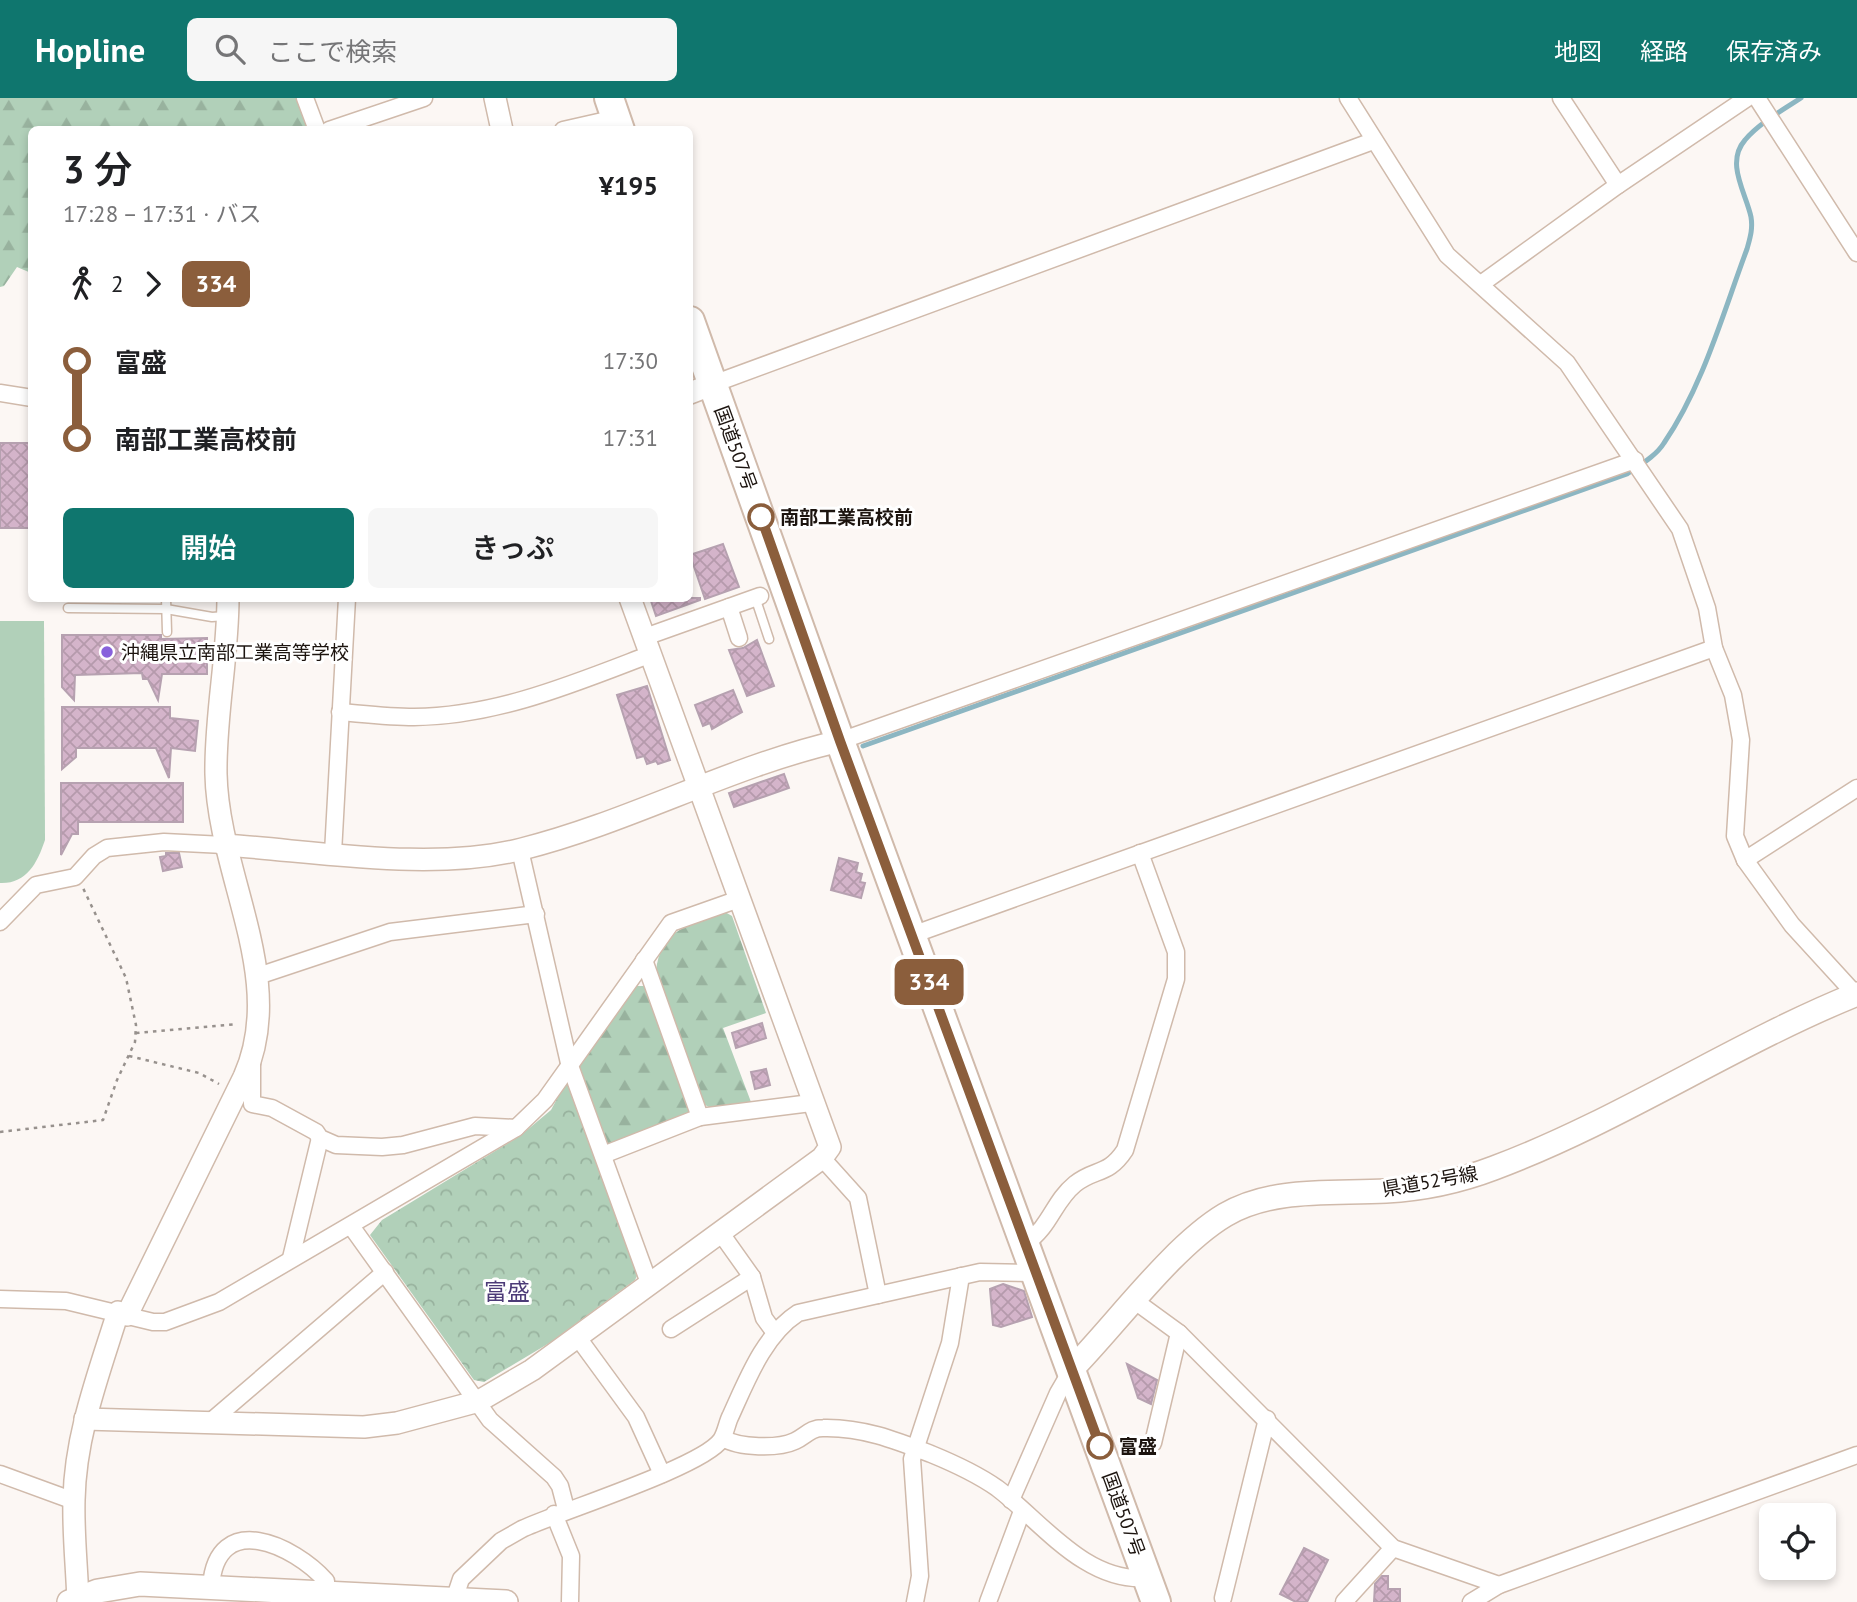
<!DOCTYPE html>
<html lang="ja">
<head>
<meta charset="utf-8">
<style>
  :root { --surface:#fff; --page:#f6f6f6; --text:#202124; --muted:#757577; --accent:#0f766e }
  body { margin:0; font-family:"PT Sans","Noto Sans JP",sans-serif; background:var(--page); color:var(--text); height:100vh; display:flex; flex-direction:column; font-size:26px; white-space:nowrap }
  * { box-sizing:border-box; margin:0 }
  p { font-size:23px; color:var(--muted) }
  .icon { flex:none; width:38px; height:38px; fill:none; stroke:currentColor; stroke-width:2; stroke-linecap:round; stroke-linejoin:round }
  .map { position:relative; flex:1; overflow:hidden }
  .details { position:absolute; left:28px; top:28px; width:665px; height:476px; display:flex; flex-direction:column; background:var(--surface); border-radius:10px; box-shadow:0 4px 10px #0003 }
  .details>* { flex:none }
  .badge { padding:0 14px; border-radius:10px; font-size:24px; line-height:46px }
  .tools { position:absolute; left:1759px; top:1405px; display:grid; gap:14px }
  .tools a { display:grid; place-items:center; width:77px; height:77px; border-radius:10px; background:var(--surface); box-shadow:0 4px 10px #0003; font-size:35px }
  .map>.badge { position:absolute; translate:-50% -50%; box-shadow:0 0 0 4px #fff }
  .legs { display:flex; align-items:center; gap:10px; height:77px; padding:0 35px; font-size:23px }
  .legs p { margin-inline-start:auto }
  .headline { display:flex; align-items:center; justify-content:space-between; height:119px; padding:0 35px }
  h1 { font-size:38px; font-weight:600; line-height:52px }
  .action { display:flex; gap:14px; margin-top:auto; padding:14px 35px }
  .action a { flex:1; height:80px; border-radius:10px; background:var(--accent); color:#fff; font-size:28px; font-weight:600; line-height:80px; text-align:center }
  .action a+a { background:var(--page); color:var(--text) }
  ul { padding:0 35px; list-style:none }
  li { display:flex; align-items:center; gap:24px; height:77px; font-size:26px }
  li i { display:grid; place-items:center; width:10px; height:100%; margin:0 9px; background:currentColor }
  li i::after { content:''; width:18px; height:18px; margin:-9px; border:5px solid; border-radius:50%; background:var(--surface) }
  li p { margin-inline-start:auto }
  li:first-child i { background:linear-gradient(#0000 50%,currentColor 0) }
  li:last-child i { background:linear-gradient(currentColor 50%,#0000 0) }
  header { display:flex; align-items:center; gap:42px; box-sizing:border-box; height:98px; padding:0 35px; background:var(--accent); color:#fff }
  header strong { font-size:33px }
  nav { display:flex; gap:38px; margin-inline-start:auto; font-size:24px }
  .search { width:490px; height:63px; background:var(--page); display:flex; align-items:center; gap:18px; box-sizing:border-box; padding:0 24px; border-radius:10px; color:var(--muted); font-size:26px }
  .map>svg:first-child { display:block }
  .forest { fill:url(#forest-firs) }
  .park { fill:url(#park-crowns) }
  .garden { fill:#b1d0b9 }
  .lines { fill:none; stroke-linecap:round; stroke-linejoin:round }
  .stream { stroke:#8cb6c2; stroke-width:5 }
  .building { fill:url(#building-cross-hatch); stroke:#b6a1b0; stroke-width:2 }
  .service-casing { stroke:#d0baab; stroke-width:11 }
  .minor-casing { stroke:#d0baab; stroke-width:19 }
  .tertiary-casing { stroke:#d0baab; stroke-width:24 }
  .secondary-casing { stroke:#d0baab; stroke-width:26 }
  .trunk-casing { stroke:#d0baab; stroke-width:32 }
  .path { stroke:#97918d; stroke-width:2.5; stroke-dasharray:3.5 5; stroke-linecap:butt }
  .service { stroke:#fff; stroke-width:8 }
  .minor { stroke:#fff; stroke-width:16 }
  .tertiary { stroke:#fff; stroke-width:21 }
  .secondary { stroke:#fff; stroke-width:23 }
  .trunk { stroke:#fff; stroke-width:28 }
  .line-1-casing { stroke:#fff; stroke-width:16 }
  .line-1 { stroke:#8b5e3c; stroke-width:10 }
  .stop-1-dot { fill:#fff; stroke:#8b5e3c; stroke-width:3.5 }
  .poi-dot { fill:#8861dc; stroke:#fff; stroke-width:2.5 }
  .labels { text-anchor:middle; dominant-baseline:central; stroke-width:6; stroke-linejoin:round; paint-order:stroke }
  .street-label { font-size:19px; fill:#1c140f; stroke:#fff }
  .stop-label { font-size:19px; font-weight:bold; fill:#1c140f; stroke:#fff; text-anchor:start }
  .poi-label { font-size:19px; fill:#1c140f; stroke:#fff; text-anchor:start }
  .quarter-label { font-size:23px; fill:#4c3b77; stroke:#fff }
</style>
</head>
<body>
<header>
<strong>Hopline</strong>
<div class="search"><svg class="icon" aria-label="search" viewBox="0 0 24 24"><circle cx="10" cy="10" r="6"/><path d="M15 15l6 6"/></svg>ここで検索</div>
<nav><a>地図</a><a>経路</a><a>保存済み</a></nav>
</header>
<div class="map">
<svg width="1857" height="1504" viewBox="0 0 1857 1504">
  <defs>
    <pattern id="forest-firs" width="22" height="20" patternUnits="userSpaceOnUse" patternTransform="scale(1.75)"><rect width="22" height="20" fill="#b1d0b9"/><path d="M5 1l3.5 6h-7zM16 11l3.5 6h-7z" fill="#98b29e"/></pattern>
    <pattern id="park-crowns" width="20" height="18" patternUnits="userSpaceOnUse" patternTransform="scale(1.75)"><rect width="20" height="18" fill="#b1d0b9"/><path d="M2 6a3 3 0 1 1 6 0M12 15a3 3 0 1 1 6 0" fill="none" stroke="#98b29e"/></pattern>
    <pattern id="building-cross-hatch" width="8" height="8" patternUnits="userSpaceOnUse" patternTransform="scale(1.75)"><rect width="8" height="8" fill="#d4b4ca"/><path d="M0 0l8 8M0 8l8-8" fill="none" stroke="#b59aac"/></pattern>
  </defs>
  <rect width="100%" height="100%" fill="#fcf7f4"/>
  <g class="forest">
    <path d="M0 0H296L308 31 32 32 31 175 17 169 4 188 0 189Z"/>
    <path d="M725 814 732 818 766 915 723 930 751 1004 711 1010 703 1006 656 874C660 830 690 827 725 814Z"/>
    <path d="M634 888H647L691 1012 689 1018 612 1048 604 1045 579 975V964Z"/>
  </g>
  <path class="park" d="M567 982 639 1174 635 1182 551 1244 484 1284 474 1282 370 1137 382 1122 520 1038 551 1012Z"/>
  <path class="garden" d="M0 523H44L45 742C37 766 26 786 0 785Z"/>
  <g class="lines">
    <path class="stream" d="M863 648 1627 376C1640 367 1656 358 1664 345 1703 288 1723 215 1747 151 1750 140 1753 131 1751 119 1746 95 1725 65 1745 42 1758 26 1784 11 1801 0"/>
  </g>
  <g class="building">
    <rect x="0" y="345" width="32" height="85"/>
    <path d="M723 446 739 489 705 501 690 457Z"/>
    <path d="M650 500H700V502L656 518Z"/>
    <path d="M62 537H161V541L207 540V576H162L158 602 148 581H143L142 575 75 577 74 602 62 589Z"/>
    <path d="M757 542 774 588 747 598 729 552 743 550Z"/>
    <path d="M647 588 670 662 658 666 656 663 647 666 644 658 637 660 617 597Z"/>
    <path d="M733 592 742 614 712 631 710 625 703 628 695 607Z"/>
    <path d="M62 609H170V620L198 623 195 653 171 650 169 680 156 650H76V659L62 671Z"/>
    <path d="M784 676 789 690 734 709 729 695Z"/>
    <path d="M61 685H183V724H78V736H72L61 757Z"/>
    <path d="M166 755H179L182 769 163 773 160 759 166 758Z"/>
    <path d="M839 760 858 765 856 774 862 776 860 784 865 785 861 800 831 792Z"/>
    <path d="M762 925 766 940 736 950 732 935Z"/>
    <path d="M766 971 770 987 755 991 751 974Z"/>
    <path d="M1003 1186 1024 1193 1032 1219 1001 1229 993 1227 990 1191Z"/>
    <path d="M1127 1266 1157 1282 1151 1306 1138 1300Z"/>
    <path d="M1304 1450 1328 1462 1307 1504H1296L1280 1496Z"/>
    <path d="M1382 1478H1388V1491H1400V1504H1374L1375 1486Z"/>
  </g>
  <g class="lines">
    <g class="service-casing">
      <g id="service">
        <path d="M755 499 769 541"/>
        <path d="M166 500 167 534"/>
        <path d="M68 510 166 511 212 519 225 518"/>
      </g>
    </g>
    <g class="minor-casing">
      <g id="minor">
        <path d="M305 0 317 32"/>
        <path d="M1348 0 1447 157 1567 265 1680 431 1707 510 1714 550 1733 597 1741 642 1735 738 1745 762 1792 827 1857 898"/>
        <path d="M1561 0 1618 87"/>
        <path d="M1757 0 1857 155"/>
        <path d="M329 32 424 0"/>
        <path d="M563 32 616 20"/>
        <path d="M1481 186 1618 87 1747 0"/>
        <path d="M713 286 1373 43"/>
        <path d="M0 295 32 300"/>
        <path d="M729 509 739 540"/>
        <path d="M645 539 760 498"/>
        <path d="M340 614C364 616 390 619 414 619 498 618 575 585 651 556"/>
        <path d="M840 643 1635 362"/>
        <path d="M520 752 569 965 649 1185"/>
        <path d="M333 755 347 500"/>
        <path d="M1745 762 1857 690"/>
        <path d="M0 824 36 787 75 779 94 758 107 750 164 744 224 747"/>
        <path d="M912 837 1714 550"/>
        <path d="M644 862 700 1019"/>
        <path d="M258 878 390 834 536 816"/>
        <path d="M252 965V1006L272 1010 316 1034 320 1040 336 1047 382 1049 403 1047 475 1028 516 1030"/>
        <path d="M603 1057 700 1019 811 1005"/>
        <path d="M822 1060 858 1100 878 1197"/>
        <path d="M351 1128 490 1322 554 1379 560 1388 566 1411"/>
        <path d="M720 1134 752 1179 764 1220 775 1235"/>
        <path d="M1025 1146C1051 1128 1053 1104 1075 1086 1095 1070 1108 1078 1125 1052L1176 881V854L1140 755"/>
        <path d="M291 1160 320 1040"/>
        <path d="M0 1201 66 1203 153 1224H165L219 1204 516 1030 545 1002 671 825 739 801"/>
        <path d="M1135 1203 1179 1235 1393 1450 1499 1487"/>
        <path d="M671 1231 752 1179"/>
        <path d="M579 1241 636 1319 662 1376"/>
        <path d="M209 1325 385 1174"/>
        <path d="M723 1340C739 1350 778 1351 795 1343 806 1338 810 1330 823 1330 862 1329 895 1342 931 1356 953 1365 977 1376 997 1390 1041 1423 1085 1485 1147 1480"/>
        <path d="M1153 1345 1179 1235"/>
        <path d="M0 1376 74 1403"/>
        <path d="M1011 1402 1058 1295 1072 1271"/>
        <path d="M554 1416 571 1458 570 1504"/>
        <path d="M211 1488C217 1411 294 1447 326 1483V1495"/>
        <path d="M1223 1500 1267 1321"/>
        <path d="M454 1502 461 1481 501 1443 522 1431C561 1413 702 1369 721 1342 726 1335 727 1324 731 1317 747 1282 764 1237 798 1215L980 1174 1036 1175"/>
        <path d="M915 1504 920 1478 912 1361 950 1245 961 1178"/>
        <path d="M988 1504 1022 1413"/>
        <path d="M1344 1504 1393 1450"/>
        <path d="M1471 1504 1499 1487 1857 1357"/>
      </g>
    </g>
    <g class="tertiary-casing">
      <g id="tertiary">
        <path d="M495 0 502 32"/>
        <path d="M690 295 713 286"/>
        <path d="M224 747C315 753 433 774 522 751 630 724 730 668 840 643"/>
        <path d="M127 1217 244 979C288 881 218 777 216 676 215 618 228 559 228 500"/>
        <path d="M85 1321 364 1329 397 1325 479 1303 532 1272 822 1060 830 1049 630 500"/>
        <path d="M78 1504C77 1470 73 1436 74 1402 75 1337 99 1275 118 1214"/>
      </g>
    </g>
    <g class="secondary-casing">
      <g id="secondary">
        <path d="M1072 1271C1116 1226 1173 1148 1225 1117 1273 1089 1332 1096 1386 1093 1422 1091 1460 1083 1494 1070 1620 1023 1733 946 1857 896"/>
        <path d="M69 1504 98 1493 140 1486 506 1504"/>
      </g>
    </g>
    <g class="trunk-casing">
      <g id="trunk">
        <path d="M609 0 620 32"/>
        <path d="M690 223 840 643 1156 1504"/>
      </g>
    </g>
    <g class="path">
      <path d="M136 935 237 926"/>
      <path d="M129 958 199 975 219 986"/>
      <path d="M0 1034 103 1022 117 982 135 944 136 927 126 880 83 790"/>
    </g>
    <use href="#service" class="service"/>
    <use href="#minor" class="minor"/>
    <use href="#tertiary" class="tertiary"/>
    <use href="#secondary" class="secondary"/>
    <use href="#trunk" class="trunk"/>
  </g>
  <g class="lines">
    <g class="line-1-casing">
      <path id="line-1" d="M761 419 840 643 1100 1348"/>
    </g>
    <use href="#line-1" class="line-1"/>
  </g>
  <g class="stop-1-dot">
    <circle cx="761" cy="419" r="12"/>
    <circle cx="1100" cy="1348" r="12"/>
  </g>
  <circle class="poi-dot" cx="107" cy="554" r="7"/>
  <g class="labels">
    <g class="street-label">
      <text transform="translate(736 350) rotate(70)">国道507号</text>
      <text transform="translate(1430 1083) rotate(-10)">県道52号線</text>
      <text transform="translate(1124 1416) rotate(70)">国道507号</text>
    </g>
    <g class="stop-label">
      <text x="780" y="419">南部工業高校前</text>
      <text x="1119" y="1348">富盛</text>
    </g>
    <g class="poi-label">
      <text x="121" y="554">沖縄県立南部工業高等学校</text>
    </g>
    <g class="quarter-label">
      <text x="507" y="1193">富盛</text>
    </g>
  </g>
</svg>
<div class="tools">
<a><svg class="icon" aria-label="locate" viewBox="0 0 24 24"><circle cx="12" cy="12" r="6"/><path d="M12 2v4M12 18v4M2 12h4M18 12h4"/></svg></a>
</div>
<b class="badge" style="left:929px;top:884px;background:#8b5e3c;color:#fff">334</b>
<section class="details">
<div class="headline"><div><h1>3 分</h1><p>17:28 – 17:31 · バス</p></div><b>¥195</b></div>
<div class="legs"><svg class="icon" aria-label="walk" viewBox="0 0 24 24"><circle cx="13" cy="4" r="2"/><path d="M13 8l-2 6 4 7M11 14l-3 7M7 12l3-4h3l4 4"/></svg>2<svg class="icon" aria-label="forward" viewBox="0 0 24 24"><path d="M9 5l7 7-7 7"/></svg><b class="badge" style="background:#8b5e3c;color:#fff">334</b></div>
<ul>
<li><i style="color:#8b5e3c"></i><b>富盛</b><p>17:30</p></li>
<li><i style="color:#8b5e3c"></i><b>南部工業高校前</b><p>17:31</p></li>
</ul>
<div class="action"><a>開始</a><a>きっぷ</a></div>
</section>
</div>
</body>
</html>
